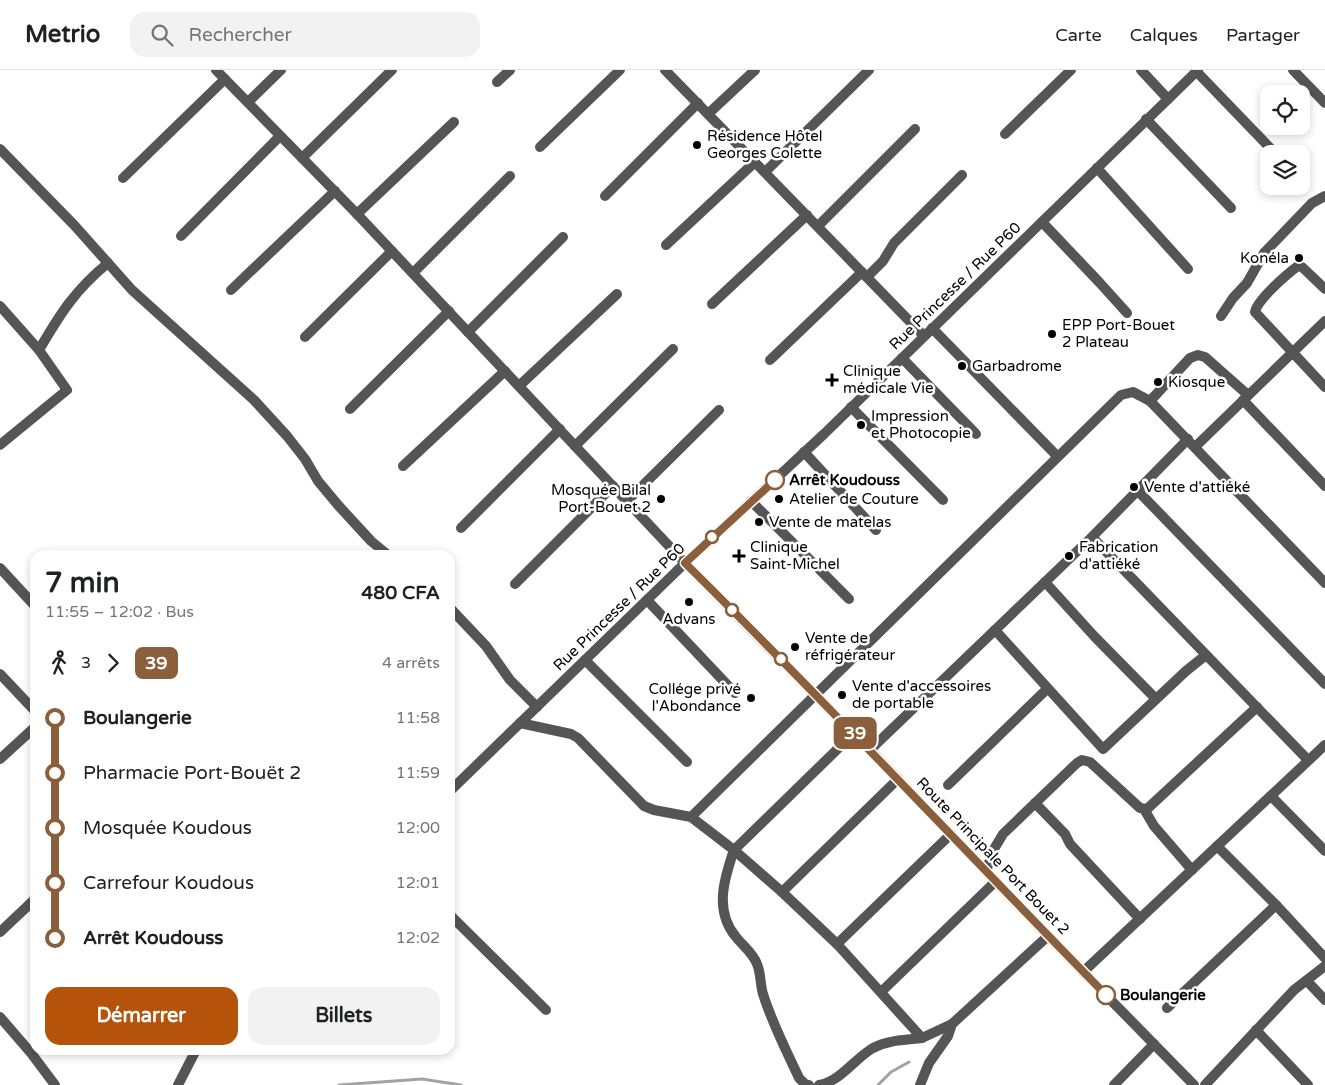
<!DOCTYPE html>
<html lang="fr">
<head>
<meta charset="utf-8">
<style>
  :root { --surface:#fff; --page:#f2f2f2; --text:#202124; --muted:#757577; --line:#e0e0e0; --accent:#b45309 }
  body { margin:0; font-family:"Varela Round",sans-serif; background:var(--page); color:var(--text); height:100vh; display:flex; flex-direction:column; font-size:19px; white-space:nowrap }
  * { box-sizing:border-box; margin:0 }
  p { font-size:16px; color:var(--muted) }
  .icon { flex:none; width:28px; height:28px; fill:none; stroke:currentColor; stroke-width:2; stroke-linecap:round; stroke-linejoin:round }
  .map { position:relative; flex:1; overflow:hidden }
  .details { position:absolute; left:30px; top:480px; width:425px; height:505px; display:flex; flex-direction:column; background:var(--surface); border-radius:15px; box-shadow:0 2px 8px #0003 }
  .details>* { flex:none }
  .badge { padding:0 10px; border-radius:8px; font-size:18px; line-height:32px }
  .controls { position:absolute; left:1260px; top:15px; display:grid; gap:10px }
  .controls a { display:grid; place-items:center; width:50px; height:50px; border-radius:10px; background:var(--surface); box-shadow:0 2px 8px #0003; font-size:25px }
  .map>.badge { position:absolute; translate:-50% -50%; box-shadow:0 0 0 2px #fff }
  .legs { display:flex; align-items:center; gap:8px; height:55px; padding:0 15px; font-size:16px }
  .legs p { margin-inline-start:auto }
  .headline { display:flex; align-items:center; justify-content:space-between; height:85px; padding:0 15px }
  h1 { font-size:28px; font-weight:700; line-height:38px }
  .cta { display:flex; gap:10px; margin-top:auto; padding:10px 15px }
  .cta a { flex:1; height:58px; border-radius:15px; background:var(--accent); color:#fff; font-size:20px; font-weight:700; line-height:58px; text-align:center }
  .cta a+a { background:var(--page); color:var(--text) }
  ul { padding:0 15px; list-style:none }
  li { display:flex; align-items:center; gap:18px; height:55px; font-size:19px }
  li i { display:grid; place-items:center; width:8px; height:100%; margin:0 6px; background:currentColor }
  li i::after { content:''; width:12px; height:12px; margin:-6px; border:4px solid; border-radius:50%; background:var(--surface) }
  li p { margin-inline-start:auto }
  li:first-child i { background:linear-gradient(#0000 50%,currentColor 0) }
  li:last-child i { background:linear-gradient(currentColor 50%,#0000 0) }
  header { display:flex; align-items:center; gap:30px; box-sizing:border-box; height:70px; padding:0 25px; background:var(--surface); border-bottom:1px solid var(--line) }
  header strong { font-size:24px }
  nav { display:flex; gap:28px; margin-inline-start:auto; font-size:18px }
  .search { width:350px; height:45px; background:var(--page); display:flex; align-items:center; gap:12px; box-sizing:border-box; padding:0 18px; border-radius:15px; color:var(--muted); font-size:19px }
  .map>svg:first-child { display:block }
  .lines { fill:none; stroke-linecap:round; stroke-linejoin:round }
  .stream { stroke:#a3a3a3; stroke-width:3 }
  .minor { stroke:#555; stroke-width:10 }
  .tertiary { stroke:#555; stroke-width:10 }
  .line-1-casing { stroke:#fff; stroke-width:11 }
  .line-1 { stroke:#8b5e3c; stroke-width:8 }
  .poi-dot { fill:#000; stroke:#fff; stroke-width:2 }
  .stop-1-dot { fill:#fff; stroke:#8b5e3c; stroke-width:2.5 }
  .labels { text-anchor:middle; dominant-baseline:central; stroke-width:5; stroke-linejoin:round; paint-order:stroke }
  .poi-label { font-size:15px; fill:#000; stroke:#fff; text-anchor:start }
  .street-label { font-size:15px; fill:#000; stroke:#fff }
  .stop-label { font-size:15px; font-weight:bold; fill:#000; stroke:#fff; text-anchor:start }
</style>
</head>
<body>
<header>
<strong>Metrio</strong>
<div class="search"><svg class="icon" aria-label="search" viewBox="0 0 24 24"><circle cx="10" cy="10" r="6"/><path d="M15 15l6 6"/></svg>Rechercher</div>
<nav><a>Carte</a><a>Calques</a><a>Partager</a></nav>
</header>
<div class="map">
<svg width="1325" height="1015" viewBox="0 0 1325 1015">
  <rect width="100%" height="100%" fill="#fff"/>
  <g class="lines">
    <g class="stream">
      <path d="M339 1015 422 1009 461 1015"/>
      <path d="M878 1015 891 1002 909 992"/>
    </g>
    <g class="minor">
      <path d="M216 0 357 144 685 493"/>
      <path d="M1141 0 1168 29"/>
      <path d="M1293 0 1325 33"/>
      <path d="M1196 1 1274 82"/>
      <path d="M497 12 510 0"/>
      <path d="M248 32 281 0"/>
      <path d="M708 44 755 0"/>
      <path d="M1146 49 1231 138"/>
      <path d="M1005 64 1071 0"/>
      <path d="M540 77 620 0"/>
      <path d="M0 79 75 156 132 220 254 330 287 366 305 389 318 411 338 435 371 471 388 485"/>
      <path d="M302 88 392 0"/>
      <path d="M1097 98 1188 199"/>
      <path d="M765 102 869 0"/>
      <path d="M123 108 225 9"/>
      <path d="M605 126 698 33"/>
      <path d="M357 144 454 52"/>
      <path d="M1042 152 1099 212 1127 243"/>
      <path d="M818 156 915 59"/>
      <path d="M181 166 280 66"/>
      <path d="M666 175 755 92"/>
      <path d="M413 203 510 106"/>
      <path d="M867 207 883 191 894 173 962 105"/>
      <path d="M1325 219 1302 197 1298 196C1287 204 1257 230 1255 242L1325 317"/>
      <path d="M231 220 335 121"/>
      <path d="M712 234 807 145"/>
      <path d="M0 236 39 280 67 320 0 375"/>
      <path d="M1221 246 1233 228 1247 213 1264 183 1312 133 1325 126"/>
      <path d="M932 258 1057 386"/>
      <path d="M468 262 563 167"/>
      <path d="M305 267 392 181"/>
      <path d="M39 280C60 244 75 220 108 193"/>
      <path d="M902 288 976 364"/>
      <path d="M770 290 862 202"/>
      <path d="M519 316 617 224"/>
      <path d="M1243 330 1325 416"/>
      <path d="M1150 331 1190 288 1198 285 1205 287 1248 325"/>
      <path d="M851 337 943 430"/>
      <path d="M350 339 449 241"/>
      <path d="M575 376 673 279"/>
      <path d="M1195 377 1325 251"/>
      <path d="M804 382 876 460"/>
      <path d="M403 396 505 301"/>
      <path d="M1137 420 1325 614"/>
      <path d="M627 431 719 340"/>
      <path d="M751 431 849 529"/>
      <path d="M461 458 560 359"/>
      <path d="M1092 467 1308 690"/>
      <path d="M0 498 35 536"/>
      <path d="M1045 512 1094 566 1156 629"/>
      <path d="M515 514 613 416"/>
      <path d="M647 530 735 623"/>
      <path d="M450 538 486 576 510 610 537 637"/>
      <path d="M995 560 1103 679 1186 601 1206 585"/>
      <path d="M585 590 687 692"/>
      <path d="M0 604 35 641"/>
      <path d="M520 653 571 664 578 668 644 736 654 740 691 747 734 780 782 822 837 874 922 968 952 954 948 966 929 993 920 1015"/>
      <path d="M870 680 1092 467 1188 369"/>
      <path d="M0 689 35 657"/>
      <path d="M948 715 1047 619"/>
      <path d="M1271 726 1325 781"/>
      <path d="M1035 733 1065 764 1070 774 1140 849"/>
      <path d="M1144 739 1154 756 1192 800"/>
      <path d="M691 747 1121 325 1133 322 1150 331 1325 513"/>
      <path d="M1217 776 1276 835 1325 888"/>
      <path d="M986 801 994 779 1003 764 1077 693 1082 690 1090 692 1140 738 1147 739 1257 637"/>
      <path d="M782 822 898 709"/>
      <path d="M450 845 546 940"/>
      <path d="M0 862 35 829"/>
      <path d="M837 874 951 764"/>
      <path d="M1083 902 1325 675"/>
      <path d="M1307 911 1325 930"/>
      <path d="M881 922 996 811"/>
      <path d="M1167 938 1276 835"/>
      <path d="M0 947 31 983 55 1015"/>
      <path d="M952 954 1048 866"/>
      <path d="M1256 960 1308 1015"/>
      <path d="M809 1015 805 1014 799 1008C786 980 772 953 763 924 760 914 761 903 757 894 753 883 743 876 736 867 714 841 724 809 734 780L854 663"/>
      <path d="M819 1015C841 1011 854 989 873 978 888 970 905 970 922 968"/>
      <path d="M1114 1015 1154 974"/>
      <path d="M1205 1015 1294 920 1325 896"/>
    </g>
    <g class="tertiary">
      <path d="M665 0 924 266"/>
      <path d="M685 493 870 680 1048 866 1194 1015"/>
      <path d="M450 721 685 493 824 364 1198 0"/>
      <path d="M178 1015 196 980"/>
    </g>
  </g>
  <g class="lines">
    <g class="line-1-casing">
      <path id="line-1" d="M775 410 685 493C828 634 965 781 1106 925"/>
    </g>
    <use href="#line-1" class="line-1"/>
  </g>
  <g class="poi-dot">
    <circle cx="697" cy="75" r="5"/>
    <circle cx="1299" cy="188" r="5"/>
    <circle cx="1052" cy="264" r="5"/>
    <circle cx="962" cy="296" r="5"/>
    <path d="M829.5 302.5h5v5h5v5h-5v5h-5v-5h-5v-5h5z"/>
    <circle cx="1158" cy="312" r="5"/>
    <circle cx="861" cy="355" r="5"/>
    <circle cx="1134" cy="417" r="5"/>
    <circle cx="661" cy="429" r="5"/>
    <circle cx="779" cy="429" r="5"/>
    <circle cx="759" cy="452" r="5"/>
    <path d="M736.5 478.5h5v5h5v5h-5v5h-5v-5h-5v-5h5z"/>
    <circle cx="1069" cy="486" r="5"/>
    <circle cx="689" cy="532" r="5"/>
    <circle cx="795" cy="577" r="5"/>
    <circle cx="842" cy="625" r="5"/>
    <circle cx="751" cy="628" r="5"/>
  </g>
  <g class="stop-1-dot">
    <circle cx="775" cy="410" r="9"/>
    <circle cx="712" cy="467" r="6"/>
    <circle cx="732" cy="540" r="6"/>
    <circle cx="781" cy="589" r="6"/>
    <circle cx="1106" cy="925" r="9"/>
  </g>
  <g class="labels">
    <g class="poi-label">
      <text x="707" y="66">Résidence Hôtel<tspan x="707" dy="17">Georges Colette</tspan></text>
      <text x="1289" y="188" text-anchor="end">Konéla</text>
      <text x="1062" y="255">EPP Port-Bouet<tspan x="1062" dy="17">2 Plateau</tspan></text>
      <text x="972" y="296">Garbadrome</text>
      <text x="843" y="301">Clinique<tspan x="843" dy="17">médicale Vie</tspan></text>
      <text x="1168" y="312">Kiosque</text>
      <text x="871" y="346">Impression<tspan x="871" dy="17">et Photocopie</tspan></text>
      <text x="1144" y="417">Vente d'attiéké</text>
      <text x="651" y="420" text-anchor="end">Mosquée Bilal<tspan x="651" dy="17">Port-Bouet 2</tspan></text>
      <text x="789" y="429">Atelier de Couture</text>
      <text x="769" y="452">Vente de matelas</text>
      <text x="750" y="477">Clinique<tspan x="750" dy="17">Saint-Michel</tspan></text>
      <text x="1079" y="477">Fabrication<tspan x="1079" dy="17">d'attiéké</tspan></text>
      <text x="689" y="549" text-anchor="middle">Advans</text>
      <text x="805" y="568">Vente de<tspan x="805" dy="17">réfrigérateur</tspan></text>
      <text x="852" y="616">Vente d'accessoires<tspan x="852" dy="17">de portable</tspan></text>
      <text x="741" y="619" text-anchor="end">Collége privé<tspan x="741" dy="17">l'Abondance</tspan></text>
    </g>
    <g class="street-label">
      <text transform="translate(955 216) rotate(-44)">Rue Princesse / Rue P60</text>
      <text transform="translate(619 537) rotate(-44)">Rue Princesse / Rue P60</text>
      <text transform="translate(993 786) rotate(46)">Route Principale Port Bouet 2</text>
    </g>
    <g class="stop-label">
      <text x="789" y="410">Arrêt Koudouss</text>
      <text x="1120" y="925">Boulangerie</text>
    </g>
  </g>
</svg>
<div class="controls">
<a><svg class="icon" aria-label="locate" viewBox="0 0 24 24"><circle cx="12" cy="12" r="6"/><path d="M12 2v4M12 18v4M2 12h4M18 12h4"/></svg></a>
<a><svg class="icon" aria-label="layers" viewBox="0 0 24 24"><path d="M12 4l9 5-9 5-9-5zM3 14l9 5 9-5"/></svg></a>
</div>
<b class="badge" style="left:855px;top:663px;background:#8b5e3c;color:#fff">39</b>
<section class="details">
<div class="headline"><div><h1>7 min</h1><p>11:55 – 12:02 · Bus</p></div><b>480 CFA</b></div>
<div class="legs"><svg class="icon" aria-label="walk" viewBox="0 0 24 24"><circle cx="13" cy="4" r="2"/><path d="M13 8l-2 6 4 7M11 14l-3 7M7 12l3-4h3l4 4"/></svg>3<svg class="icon" aria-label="forward" viewBox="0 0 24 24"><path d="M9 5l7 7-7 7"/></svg><b class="badge" style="background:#8b5e3c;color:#fff">39</b><p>4 arrêts</p></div>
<ul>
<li><i style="color:#8b5e3c"></i><b>Boulangerie</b><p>11:58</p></li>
<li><i style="color:#8b5e3c"></i><span>Pharmacie Port-Bouët 2</span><p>11:59</p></li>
<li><i style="color:#8b5e3c"></i><span>Mosquée Koudous</span><p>12:00</p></li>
<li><i style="color:#8b5e3c"></i><span>Carrefour Koudous</span><p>12:01</p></li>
<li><i style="color:#8b5e3c"></i><b>Arrêt Koudouss</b><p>12:02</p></li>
</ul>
<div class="cta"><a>Démarrer</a><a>Billets</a></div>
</section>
</div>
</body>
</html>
